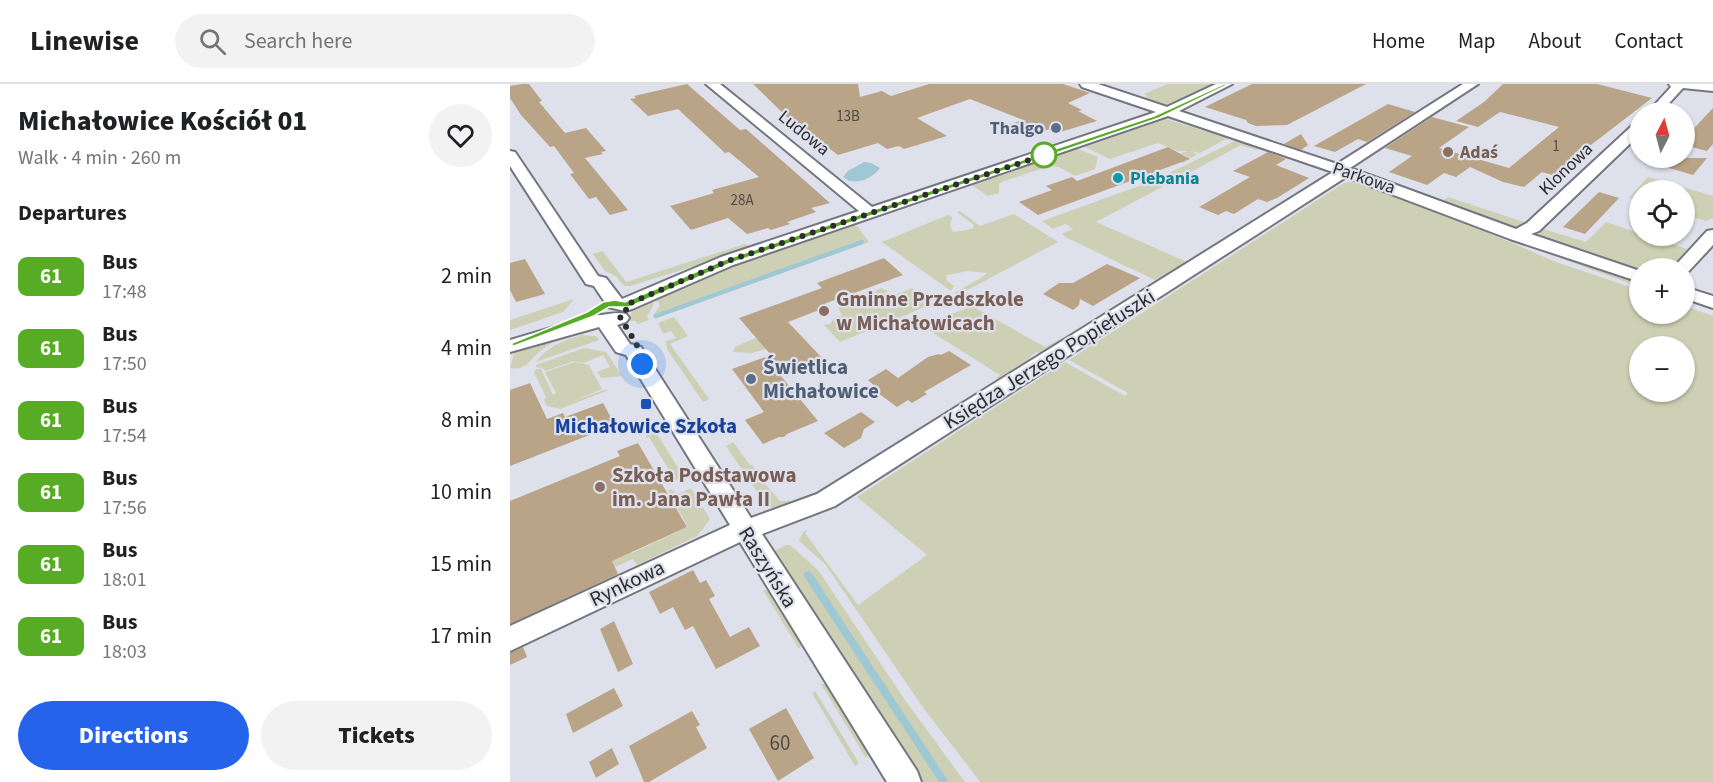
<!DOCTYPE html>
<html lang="en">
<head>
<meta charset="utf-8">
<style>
  :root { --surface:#fff; --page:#f2f2f2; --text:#202124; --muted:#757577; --line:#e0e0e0; --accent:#2563eb }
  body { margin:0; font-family:"Source Sans 3",sans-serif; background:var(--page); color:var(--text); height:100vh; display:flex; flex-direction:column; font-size:22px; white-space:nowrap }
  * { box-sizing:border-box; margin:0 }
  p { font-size:20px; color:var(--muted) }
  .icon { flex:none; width:33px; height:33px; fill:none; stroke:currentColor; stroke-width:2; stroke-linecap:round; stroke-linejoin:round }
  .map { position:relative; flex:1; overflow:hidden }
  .details { display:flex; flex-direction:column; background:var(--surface); width:510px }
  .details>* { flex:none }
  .badge { padding:0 12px; border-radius:9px; font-size:21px; line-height:39px }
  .needle { width:39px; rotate:6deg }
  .tools { position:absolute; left:1119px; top:18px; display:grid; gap:12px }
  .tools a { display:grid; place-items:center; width:66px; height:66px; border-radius:50%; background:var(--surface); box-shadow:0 2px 4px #0004; font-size:30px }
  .you { position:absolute; width:30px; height:30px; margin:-15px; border:4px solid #fff; border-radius:50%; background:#1a73e8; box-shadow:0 0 0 9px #1a73e833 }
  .map>.badge { position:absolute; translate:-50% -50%; box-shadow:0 0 0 3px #fff }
  h2 { padding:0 18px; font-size:22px; line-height:54px }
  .round { display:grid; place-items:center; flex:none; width:63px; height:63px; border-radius:32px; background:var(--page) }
  .overview { display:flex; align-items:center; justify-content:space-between; height:102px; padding:0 18px }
  h1 { font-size:28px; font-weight:800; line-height:45px }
  .button { display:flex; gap:12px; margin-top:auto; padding:12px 18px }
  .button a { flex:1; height:69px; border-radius:36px; background:var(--accent); color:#fff; font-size:24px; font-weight:800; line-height:69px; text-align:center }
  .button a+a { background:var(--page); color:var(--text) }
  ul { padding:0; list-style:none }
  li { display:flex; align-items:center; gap:18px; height:72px; padding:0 18px }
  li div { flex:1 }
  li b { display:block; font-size:22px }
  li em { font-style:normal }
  li .badge { min-width:66px; font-weight:700; text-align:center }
  header { display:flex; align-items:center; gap:36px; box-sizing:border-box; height:84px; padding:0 30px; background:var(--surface); border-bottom:2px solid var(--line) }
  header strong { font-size:28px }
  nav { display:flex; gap:33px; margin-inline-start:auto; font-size:21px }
  .search { width:420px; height:54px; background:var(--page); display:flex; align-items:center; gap:15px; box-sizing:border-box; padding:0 21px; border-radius:33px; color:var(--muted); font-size:22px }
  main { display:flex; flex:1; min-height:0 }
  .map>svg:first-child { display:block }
  .green { fill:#ced0b6; fill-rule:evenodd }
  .water { fill:#9dc8d4 }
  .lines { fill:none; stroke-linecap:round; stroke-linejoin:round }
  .stream-far1 { stroke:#9dc8d4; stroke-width:4.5 }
  .stream { stroke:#9dc8d4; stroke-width:8 }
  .building { fill:#baa487 }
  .minor-casing { stroke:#74767f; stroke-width:4 }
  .minor { fill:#fff; fill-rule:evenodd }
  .line { fill:#58ac25; stroke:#fff; stroke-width:1.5 }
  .walk { stroke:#2c2d31; stroke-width:6; stroke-dasharray:0 10.8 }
  .service-dot { fill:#5c6f8a; stroke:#dee0eb; stroke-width:2 }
  .education-dot { fill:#8d6e63; stroke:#dee0eb; stroke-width:2 }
  .stop-dot { fill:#fff; stroke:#58ac25; stroke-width:3 }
  .culture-dot { fill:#0f9aa8; stroke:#dee0eb; stroke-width:2 }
  .transit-dot { fill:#1a4fb4; stroke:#dee0eb; stroke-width:2 }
  .labels { text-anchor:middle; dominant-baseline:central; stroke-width:4.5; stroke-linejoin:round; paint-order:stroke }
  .far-number-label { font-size:15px; fill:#504b46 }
  .far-service-label { font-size:18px; font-weight:bold; fill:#4e5e75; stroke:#dee0eb; text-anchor:end }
  .far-street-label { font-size:18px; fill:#2c2d31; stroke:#dee0eb }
  .far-education-label { font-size:18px; font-weight:bold; fill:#785e54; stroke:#dee0eb; text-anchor:start }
  .far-culture-label { font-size:18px; font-weight:bold; fill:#0d838f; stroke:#dee0eb; text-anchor:start }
  .education-label { font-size:21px; font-weight:bold; fill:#785e54; stroke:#dee0eb; text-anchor:start }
  .street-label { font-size:21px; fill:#2c2d31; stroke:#dee0eb }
  .service-label { font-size:21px; font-weight:bold; fill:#4e5e75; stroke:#dee0eb; text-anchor:start }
  .transit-label { font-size:21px; font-weight:bold; fill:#164399; stroke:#dee0eb }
  .near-number-label { font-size:21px; fill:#504b46 }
</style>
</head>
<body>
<header>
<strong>Linewise</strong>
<div class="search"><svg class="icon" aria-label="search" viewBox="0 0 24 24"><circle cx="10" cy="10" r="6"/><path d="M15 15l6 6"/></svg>Search here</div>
<nav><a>Home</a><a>Map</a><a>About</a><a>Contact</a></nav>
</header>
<main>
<section class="details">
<div class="overview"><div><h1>Michałowice Kościół 01</h1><p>Walk · 4 min · 260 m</p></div><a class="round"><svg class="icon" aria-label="heart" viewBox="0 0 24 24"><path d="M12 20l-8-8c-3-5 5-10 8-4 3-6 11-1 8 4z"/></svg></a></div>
<h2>Departures</h2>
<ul>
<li><span class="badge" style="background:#58ac25;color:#fff">61</span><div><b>Bus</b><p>17:48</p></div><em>2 min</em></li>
<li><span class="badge" style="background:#58ac25;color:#fff">61</span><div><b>Bus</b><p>17:50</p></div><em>4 min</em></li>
<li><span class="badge" style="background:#58ac25;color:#fff">61</span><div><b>Bus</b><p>17:54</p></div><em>8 min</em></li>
<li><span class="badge" style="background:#58ac25;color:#fff">61</span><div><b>Bus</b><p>17:56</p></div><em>10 min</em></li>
<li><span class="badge" style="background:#58ac25;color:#fff">61</span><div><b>Bus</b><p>18:01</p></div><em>15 min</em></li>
<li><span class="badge" style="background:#58ac25;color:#fff">61</span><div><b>Bus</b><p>18:03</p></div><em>17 min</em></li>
</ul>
<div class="button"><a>Directions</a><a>Tickets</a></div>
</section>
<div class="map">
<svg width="1203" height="698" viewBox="0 0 1203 698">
  <rect width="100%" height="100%" fill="#dee0eb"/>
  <g class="green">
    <path d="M657 0H709L669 19 658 21 632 15 638 12 634 10Z"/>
    <path d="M656 35 718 54 690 69 680 67 687 70 673 79 669 77 678 73 671 69 678 67H668L648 59 600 75 575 63Z"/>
    <path d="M727 56 751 64 746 66 731 61 660 99 647 95Z"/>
    <path d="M568 65 588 73 585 85 565 92 549 83 540 82 494 97 489 100V109L478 112 460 100Z"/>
    <path d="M1138 93 1203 112V134L1196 137 1175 131 1174 106H1130L1129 117 1119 114Z"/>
    <path d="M830 96 831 98 338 412Z"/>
    <path d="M643 97 654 102 586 138 677 178 645 196 557 154 552 150 563 145 556 140 543 145 532 137Z"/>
    <path d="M846 97 917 122 1046 178 1129 206 1130 230H1174L1175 222 1203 232V698H470L412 622 315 480 289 457 293 448 298 446 295 449 348 521 417 471 347 413 555 278 615 312 618 309 559 276 834 99ZM1130 262H1174V308H1130Z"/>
    <path d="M938 113 1017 139 1019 141 1000 144 932 118Z"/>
    <path d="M450 127 470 142 504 130 548 158 448 211 444 209 471 194 477 189 458 187 437 191 436 196 444 202 441 207 372 158 438 131 442 133 440 142 443 148 462 145 464 141 447 128Z"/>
    <path d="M1096 138 1129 149 1130 152H1139L1177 165 1164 184H1130L1129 187 1033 154 1026 146 1030 144 1076 158Z"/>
    <path d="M342 140 346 141 359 158 146 234 143 232 150 221 144 212 193 191Z"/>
    <path d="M235 160 243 164 120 202H114L106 192 95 187 83 170 93 167 116 198Z"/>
    <path d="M1032 163 1129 196V203L1031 167 1030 165Z"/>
    <path d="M371 204 377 206 376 214 402 204 421 220 389 234H377L374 240 330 258 314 241 320 240 324 234 332 231 329 225 331 220 345 219 349 221 348 225 360 220 354 217 355 213Z"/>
    <path d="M139 214 144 220 137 232 139 236 128 240 125 237H118L123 224Z"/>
    <path d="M64 215 53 228 0 246V236Z"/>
    <path d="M462 222 535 263 560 250 529 270 527 268 520 273 521 274 488 295 486 294 490 291 412 242Z"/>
    <path d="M164 233 178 252 160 260 199 315 193 318 157 265 156 257 166 254 161 247 153 250 148 239Z"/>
    <path d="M72 251 86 252 89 256 26 278C38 262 54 256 72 251Z"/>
    <path d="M44 253 46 256C40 260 34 264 29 268 19 277 15 287 0 284L5 266Z"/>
    <path d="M248 253 257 265 241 269 223 268 225 263Z"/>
    <path d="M74 264 96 268 112 292 91 294 87 288 100 283 93 271 73 279 64 277 35 287 33 284 26 283V281Z"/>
    <path d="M65 278 79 281 92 305 63 317 94 306H99L50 325 37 322 34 316 36 313 24 288 26 285H31L43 311 46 309 35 288Z"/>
    <path d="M144 345 175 395 165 396 139 353 136 354 137 349Z"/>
    <path d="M223 358 240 381H242L253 398 270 417H285L267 423 258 424 216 362Z"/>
    <path d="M181 404 200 435 187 452 127 481 123 475 105 483 96 463 114 455 122 469 178 443 158 407 162 405 166 411Z"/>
    <path d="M276 461H280L308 486 397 619 455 698H411L261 469Z"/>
    <path d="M253 506H260L292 560 289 565Z"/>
    <path d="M311 600H317L360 667 356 674Z"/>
    <path d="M305 607 349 679 345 682 302 609Z"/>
  </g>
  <path class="water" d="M354 78 361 79 370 84C362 94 352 99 339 97L333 93 338 87Z"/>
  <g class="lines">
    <path class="stream-far1" d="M146 232 352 158"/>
    <path class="stream" d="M298 491 434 698"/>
  </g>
  <g class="building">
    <path d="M12 0H19L32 17 29 18 55 49 76 44 96 67 91 68 93 70 75 74 118 126 100 131 86 113 79 115 60 90 64 89 44 62 40 63 11 31 0 14V2Z"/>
    <path d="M177 0 230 46 236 45 320 119 301 124 306 128 277 138 280 140 261 146 258 144 237 150 218 134 181 146 160 122 204 109 202 106 249 93 219 68 215 69 168 25 138 32 120 15 126 14 124 12Z"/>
    <path d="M243 0H348L350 13 372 7 381 12 419 0H553L580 9 558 19 572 26 568 27 587 37 547 49 540 45 517 53 497 41 513 36 460 15 407 34 437 52 394 65 389 62 377 65 368 59 328 71 277 33Z"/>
    <path d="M742 0H856L777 41 746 42 738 39 736 36 695 23Z"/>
    <path d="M993 0H1087L1142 14 1064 74H1075L1052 94 1032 88 1014 103 993 98 960 83 946 93 934 89 917 101 879 88 902 72 875 64 922 33 959 43 929 64 999 84 1049 43 990 28 968 43 946 37 974 18Z"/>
    <path d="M878 20 905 28 857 58 848 55 825 68 804 62Z"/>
    <path d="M1203 24V60L1197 67 1174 61V55Z"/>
    <path d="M791 50 798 61 791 66 774 60Z"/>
    <path d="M658 63 680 75 528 131 509 118 542 106 536 102 562 93 567 97Z"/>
    <path d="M758 68 776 75 766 81 799 94 767 114 757 118 748 115 724 130 716 127 708 131 689 123 740 93 723 87Z"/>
    <path d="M1139 74H1197L1183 91 1139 78Z"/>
    <path d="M1089 108 1109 114 1075 150 1053 143Z"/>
    <path d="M374 174 393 191 314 220 317 223 278 238 313 275 271 292 308 337 277 350 274 353H269L253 360 235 336 254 328 222 285 261 271 229 234 312 204 307 199Z"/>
    <path d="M15 175 35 210 6 218 0 206V179Z"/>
    <path d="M597 180 630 194 583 222 570 215 569 221 563 226 533 210 549 199H563Z"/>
    <path d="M439 267 461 281 414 308 417 310 402 319 398 316 387 323 368 309 370 307 358 296 376 285 388 294 418 273 429 270 431 271Z"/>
    <path d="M20 299 37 335 53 329 55 333 93 319 105 341 0 382V306Z"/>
    <path d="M351 328 365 338 354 345 351 354 334 364 314 349Z"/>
    <path d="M128 359 177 443 102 477 108 490 0 540V417L110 372 107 367Z"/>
    <path d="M183 486 190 499 196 496 205 512 199 515 220 553 239 543 250 562 206 585 183 542 175 546 163 523 150 530 139 508Z"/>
    <path d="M104 537 123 580 108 588 90 545Z"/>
    <path d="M13 563 17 573 0 581V569Z"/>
    <path d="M104 604 113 622 63 649 56 630Z"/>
    <path d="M276 624 304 674 268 697 239 645Z"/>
    <path d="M182 627 190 641 186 643 197 664 139 698H134L119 662Z"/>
    <path d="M102 664 109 680 86 694 79 678Z"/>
  </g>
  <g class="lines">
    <g class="minor-casing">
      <g id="minor">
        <path d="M196 0H210L362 123 646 28 572 3 570 0H588L657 23 706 0H722L669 27 827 80 953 0H968L840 84 1006 145 1017 139 1125 39 1130 38V50L1029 147 1021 150 1130 187V198L1000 155 836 93 325 422 252 450 407 687 411 698H377L230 458 0 567V542L220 441 116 271 106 268 89 243 0 268V256L85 231C96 232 105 227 116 230L119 234 116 238 107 241 120 260 131 263 241 434 307 410 823 88 658 32 223 181 122 225 115 227 98 223 84 202 76 200 0 82V67L5 68 88 192 96 194 112 215 211 173 349 127Z"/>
        <path d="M1159 0H1203V7L1173 4 1151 28H1138L1161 3Z"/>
        <path d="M1203 146V161L1178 188 1174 189V184H1163L1197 147Z"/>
        <path d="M1174 203 1203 212V224L1174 214Z"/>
      </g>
    </g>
    <use href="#minor" class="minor"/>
  </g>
  <path class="line" d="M714 0H719L649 34 221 179 119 223H99L84 232 4 262 0 260 77 228 93 218 105 216 115 218 214 176 644 32Z"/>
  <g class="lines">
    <path class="walk" d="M132 280 124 267 127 261 110 233 116 228V221L218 177 534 71"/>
  </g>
  <g class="service-dot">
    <circle cx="546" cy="44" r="6"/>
    <circle cx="241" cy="295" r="6"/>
  </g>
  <g class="education-dot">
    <circle cx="938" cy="68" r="6"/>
    <circle cx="314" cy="227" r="6"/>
    <circle cx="90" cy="403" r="6"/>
  </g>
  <circle class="stop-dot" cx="534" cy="71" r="12"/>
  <circle class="culture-dot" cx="608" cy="94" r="6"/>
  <rect class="transit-dot" x="130" y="314" width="12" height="12" rx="3"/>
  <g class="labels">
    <g class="far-number-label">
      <text x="338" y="32">13B</text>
      <text x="1046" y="62">1</text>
      <text x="232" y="116">28A</text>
    </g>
    <g class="far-service-label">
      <text x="534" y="44">Thalgo</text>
    </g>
    <g class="far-street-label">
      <text transform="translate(294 49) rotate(39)">Ludowa</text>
      <text transform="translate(1056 85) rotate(-44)">Klonowa</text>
      <text transform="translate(854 94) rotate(19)">Parkowa</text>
    </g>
    <g class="far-education-label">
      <text x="950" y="68">Adaś</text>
    </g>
    <g class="far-culture-label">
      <text x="620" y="94">Plebania</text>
    </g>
    <g class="education-label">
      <text x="326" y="215">Gminne Przedszkole<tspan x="326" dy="24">w Michałowicach</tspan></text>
      <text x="102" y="391">Szkoła Podstawowa<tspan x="102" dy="24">im. Jana Pawła II</tspan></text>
    </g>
    <g class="street-label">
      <text transform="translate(539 275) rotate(-32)">Księdza Jerzego Popiełuszki</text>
      <text transform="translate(258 483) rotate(58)">Raszyńska</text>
      <text transform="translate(117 499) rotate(-26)">Rynkowa</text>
    </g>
    <g class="service-label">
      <text x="253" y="283">Świetlica<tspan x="253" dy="24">Michałowice</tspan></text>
    </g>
    <g class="transit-label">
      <text x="136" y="342">Michałowice Szkoła</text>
    </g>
    <g class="near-number-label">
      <text x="270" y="659">60</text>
    </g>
  </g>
</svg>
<div class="tools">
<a><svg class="needle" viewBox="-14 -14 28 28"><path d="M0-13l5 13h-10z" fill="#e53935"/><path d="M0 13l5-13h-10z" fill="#757577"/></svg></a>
<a><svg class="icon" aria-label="locate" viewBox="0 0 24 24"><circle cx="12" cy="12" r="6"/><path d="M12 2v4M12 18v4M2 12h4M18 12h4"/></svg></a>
<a>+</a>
<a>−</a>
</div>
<div class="you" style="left:132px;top:280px"></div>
</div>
</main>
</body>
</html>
